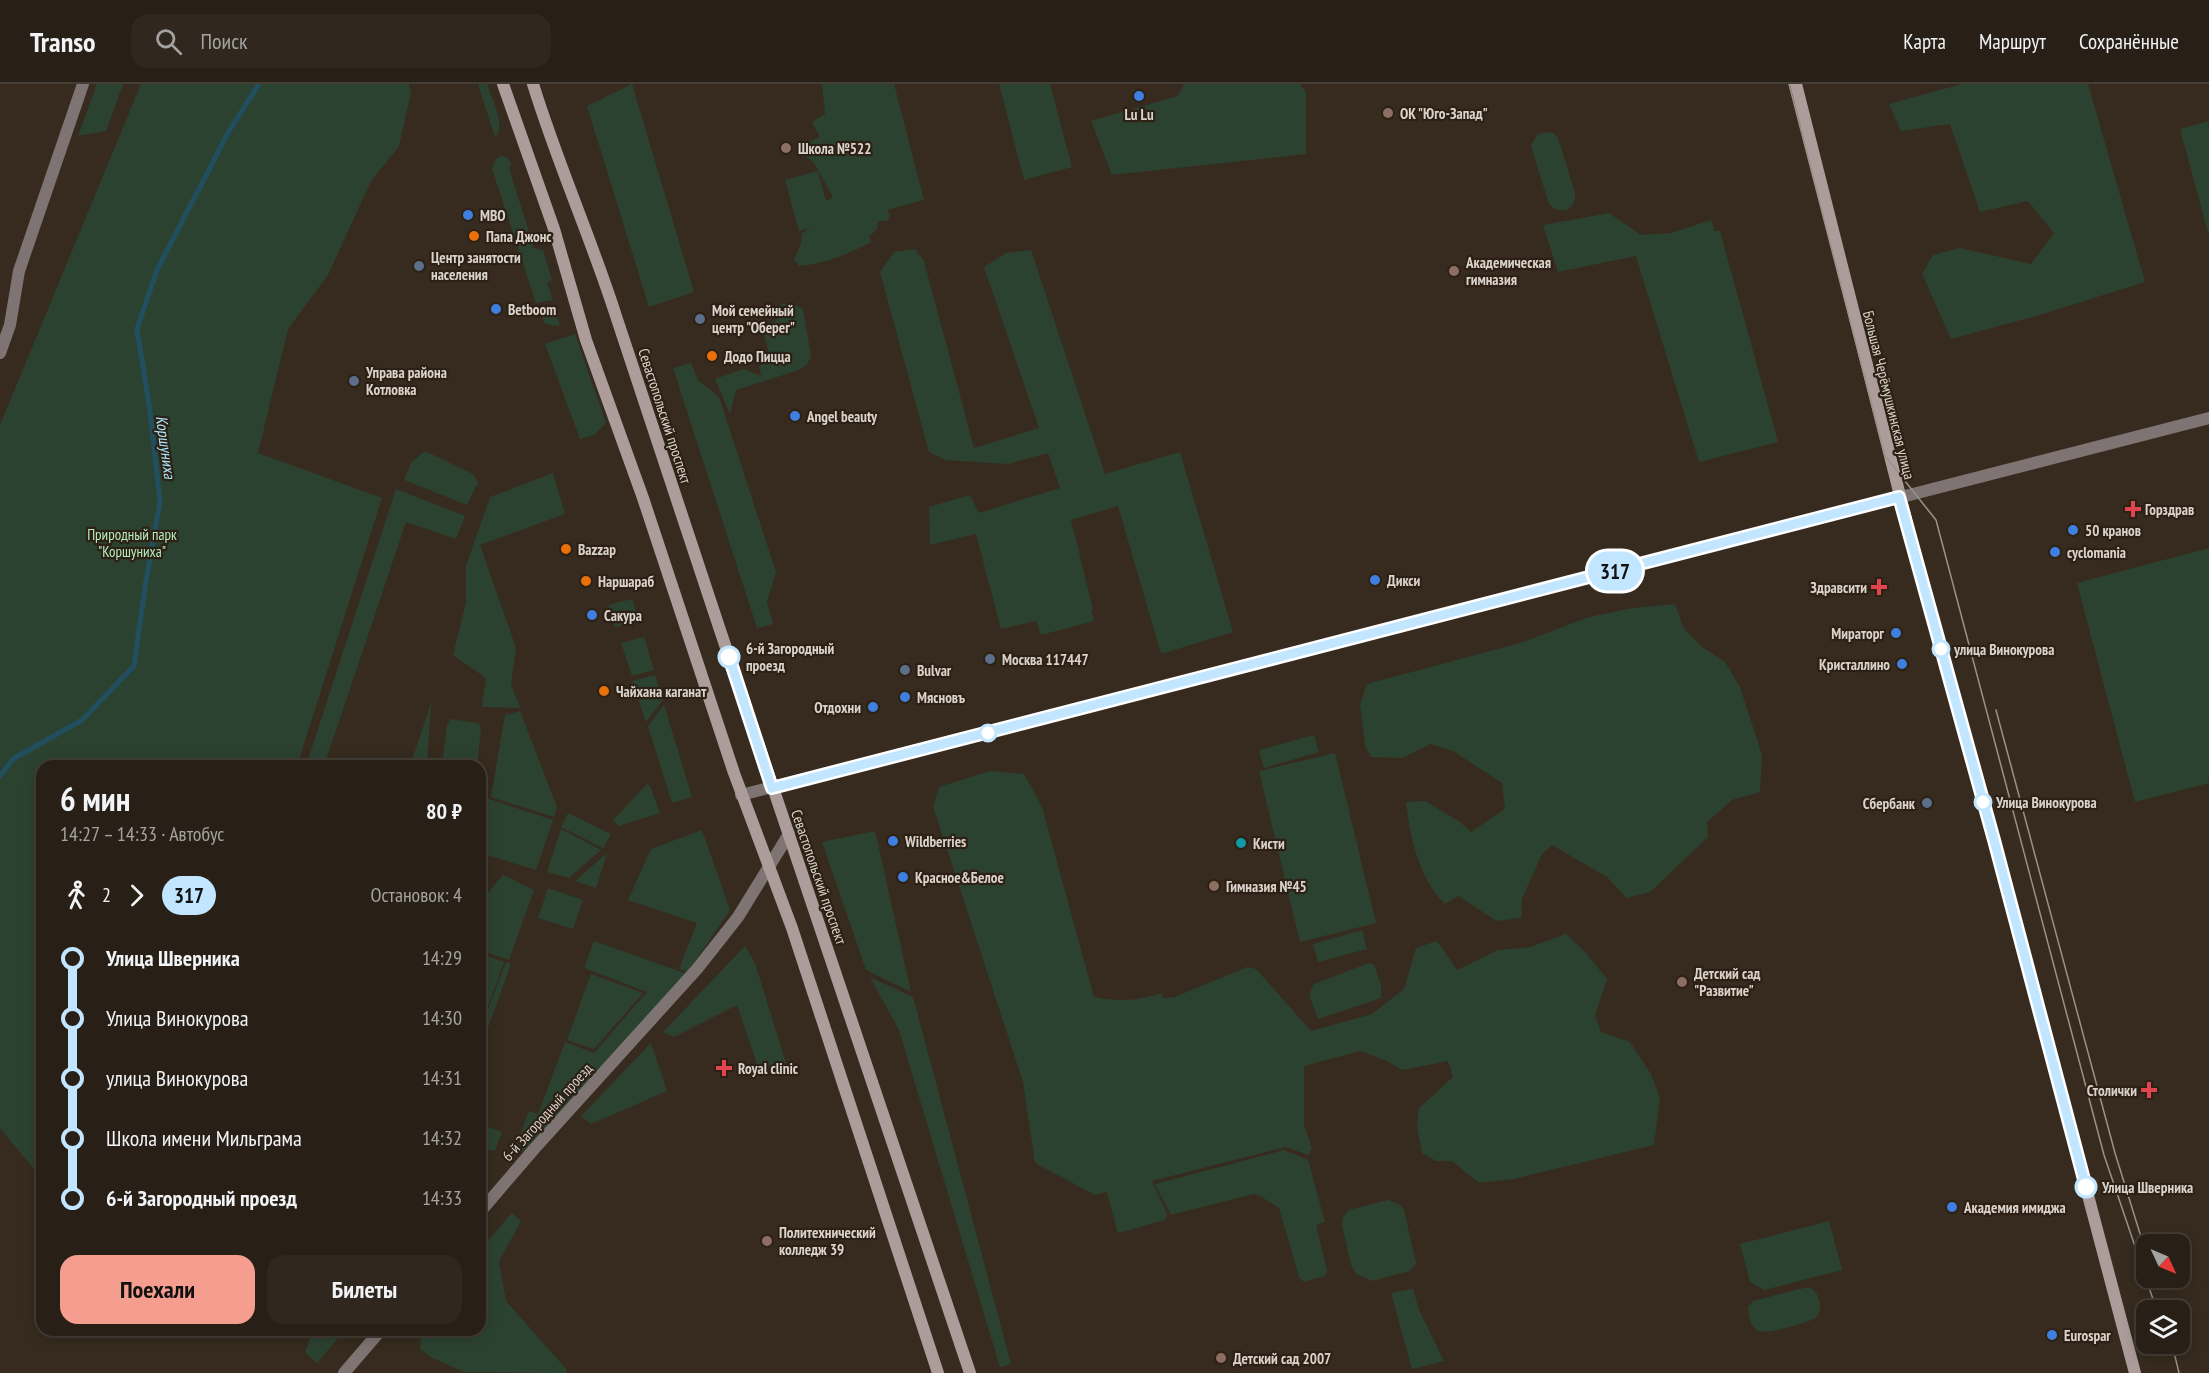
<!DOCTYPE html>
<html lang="ru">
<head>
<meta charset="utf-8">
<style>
  :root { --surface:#282016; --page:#30281f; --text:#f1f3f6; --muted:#a5a3a1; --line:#443e35; --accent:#f59d8e }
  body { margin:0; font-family:"PT Sans Narrow",sans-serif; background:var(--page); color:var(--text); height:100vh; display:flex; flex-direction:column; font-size:22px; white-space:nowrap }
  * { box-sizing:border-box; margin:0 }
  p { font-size:20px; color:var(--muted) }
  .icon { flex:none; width:33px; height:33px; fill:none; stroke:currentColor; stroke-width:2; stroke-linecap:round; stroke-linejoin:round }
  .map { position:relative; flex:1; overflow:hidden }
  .panel { position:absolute; left:36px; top:676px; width:450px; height:576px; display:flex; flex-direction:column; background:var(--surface); border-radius:18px; box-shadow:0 3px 15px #0003,0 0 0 2px var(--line) }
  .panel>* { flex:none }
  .badge { padding:0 12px; border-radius:20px; font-size:21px; line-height:39px }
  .needle { width:39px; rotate:134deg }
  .buttons { position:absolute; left:2136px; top:1150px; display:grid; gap:12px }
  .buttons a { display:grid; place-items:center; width:54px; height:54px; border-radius:12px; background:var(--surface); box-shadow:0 3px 15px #0003,0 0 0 2px var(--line); font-size:30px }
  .map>.badge { position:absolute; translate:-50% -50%; box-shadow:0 0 0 3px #fff }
  .legs { display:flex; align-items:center; gap:9px; height:66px; padding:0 24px; font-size:20px }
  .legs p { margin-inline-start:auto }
  .overview { display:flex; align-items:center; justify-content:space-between; height:102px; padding:0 24px }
  h1 { font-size:33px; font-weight:800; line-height:45px }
  .action { display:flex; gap:12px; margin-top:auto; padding:12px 24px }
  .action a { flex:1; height:69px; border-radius:18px; background:var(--accent); color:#111; font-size:24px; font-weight:800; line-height:69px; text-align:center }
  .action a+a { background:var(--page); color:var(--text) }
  ul { padding:0 24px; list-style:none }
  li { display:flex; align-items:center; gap:21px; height:60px; font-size:22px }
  li i { display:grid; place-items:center; width:9px; height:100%; margin:0 8px; background:currentColor }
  li i::after { content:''; width:15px; height:15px; margin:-8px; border:4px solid; border-radius:50%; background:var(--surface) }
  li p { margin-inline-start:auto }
  li:first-child i { background:linear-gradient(#0000 50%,currentColor 0) }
  li:last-child i { background:linear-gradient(currentColor 50%,#0000 0) }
  header { display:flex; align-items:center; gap:36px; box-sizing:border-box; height:84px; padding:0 30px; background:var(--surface); border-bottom:2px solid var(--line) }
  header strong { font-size:28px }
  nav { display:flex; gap:33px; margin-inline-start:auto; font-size:21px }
  .search { width:420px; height:54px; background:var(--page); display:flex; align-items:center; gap:15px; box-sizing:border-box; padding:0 21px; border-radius:18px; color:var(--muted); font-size:22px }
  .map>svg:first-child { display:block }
  .green { fill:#2c4231 }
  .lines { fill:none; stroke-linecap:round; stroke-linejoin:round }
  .stream { stroke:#224f5f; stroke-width:5 }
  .minor { stroke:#7e7473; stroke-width:12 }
  .tertiary { stroke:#7e7473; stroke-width:12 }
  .secondary { stroke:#ac9d9a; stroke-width:12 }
  .tram { stroke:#9a9288; stroke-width:1.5 }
  .line-1-casing { stroke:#fff; stroke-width:14 }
  .line-1 { stroke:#c2e6ff; stroke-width:9 }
  .shop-dot { fill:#3f7fe0; stroke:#2c2114; stroke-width:2 }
  .education-dot { fill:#8d6e63; stroke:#2c2114; stroke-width:2 }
  .food-dot { fill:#e8710a; stroke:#2c2114; stroke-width:2 }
  .service-dot { fill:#5c6f8a; stroke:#2c2114; stroke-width:2 }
  .health-dot { fill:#e0444e; stroke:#2c2114; stroke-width:2 }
  .stop-1-dot { fill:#fff; stroke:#c2e6ff; stroke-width:3 }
  .culture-dot { fill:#0f9aa8; stroke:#2c2114; stroke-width:2 }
  .labels { text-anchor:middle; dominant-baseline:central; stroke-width:4.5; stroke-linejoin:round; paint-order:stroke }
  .poi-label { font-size:15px; font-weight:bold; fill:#dad3cb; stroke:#2c2114; text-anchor:start }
  .street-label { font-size:15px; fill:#dad3cb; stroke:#2c2114 }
  .park-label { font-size:15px; fill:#b4eec0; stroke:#2c2114 }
  .stop-label { font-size:15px; font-weight:bold; fill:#dad3cb; stroke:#2c2114; text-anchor:start }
  .water-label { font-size:16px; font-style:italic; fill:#a9e6fc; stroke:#2c2114 }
</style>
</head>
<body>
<header>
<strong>Transo</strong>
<div class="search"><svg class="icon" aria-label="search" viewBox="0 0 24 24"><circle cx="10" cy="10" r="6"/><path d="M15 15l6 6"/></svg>Поиск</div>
<nav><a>Карта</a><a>Маршрут</a><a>Сохранённые</a></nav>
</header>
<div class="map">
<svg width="2209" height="1289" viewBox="0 0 2209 1289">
  <rect width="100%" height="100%" fill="#362b1e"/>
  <g class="green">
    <path d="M97 0H123L106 47 78 52Z"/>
    <path d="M141 0H409L411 9 399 62 371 97 328 191 288 245 258 369 382 414 297 682H42V1095L0 1044V341Z"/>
    <path d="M478 0H487C491 14 507 42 495 53Z"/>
    <path d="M632 0 694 208 649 223 587 22Z"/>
    <path d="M822 0H894L924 116 887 126 890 132 887 137H878L877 145 869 153 872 158C847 170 826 180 799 182L794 175 801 160 802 149 811 144 799 147 785 96 818 87 826 117 833 113 814 79 804 71 808 58 820 53 812 38 825 30Z"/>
    <path d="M999 0H1050L1072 83 1024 96Z"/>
    <path d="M1184 0H1300L1306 9V70L1112 91 1091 37 1178 12Z"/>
    <path d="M1962 0H2088L2145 198 2043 230 1951 255 1922 190 1933 171 1960 164 2031 180 2054 149 2028 117 1980 128 1950 40 1901 47 1889 20Z"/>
    <path d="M2209 37V148H2208L2180 45Z"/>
    <path d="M1546 48 1553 49 1558 54 1575 109C1576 127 1561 132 1549 120L1531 62 1537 51Z"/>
    <path d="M501 72 507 73 511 79 509 84 534 164 543 166 552 196 547 199 553 216 536 219 492 85 496 75Z"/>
    <path d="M1609 129 1641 151 1671 149 1711 136 1715 147H1720L1778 358 1699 378 1636 172 1558 188 1543 141Z"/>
    <path d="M915 165 924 177 974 364 1039 344 984 183 1006 169 1031 166 1105 390 1180 368 1233 548 1161 570 1118 422 1071 436 1093 525 1091 526 1094 537 1041 551 1036 537 1001 545 976 450 930 461 929 423 970 411 979 429 1060 404 1048 369 1008 380 945 376 929 368 880 188 894 168Z"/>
    <path d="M783 220H793L803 225 811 272 807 281 796 287 736 306 730 330 715 295 743 285 761 292 759 282 768 278 770 274 762 241 774 238 780 232 778 222Z"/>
    <path d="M554 221 560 241 553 242 544 239 540 226Z"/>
    <path d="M575 250 606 339 594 351 580 355 545 260Z"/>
    <path d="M691 279 698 296 719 313 776 488 767 518 773 540 757 544 673 284Z"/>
    <path d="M425 367 473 390 478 399 467 421 404 396 411 379Z"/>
    <path d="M553 389 565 430 480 461 516 564 511 600 520 624 482 623 486 594 453 571 466 519V482L490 413Z"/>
    <path d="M396 405 465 432 456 455 406 438 324 682H306Z"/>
    <path d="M2209 464V699L2135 718 2077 499Z"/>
    <path d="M632 515 639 536 615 543 608 521Z"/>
    <path d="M1675 520 1684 545 1702 563 1725 578 1740 603 1762 671 1760 708 1732 716 1707 738 1708 753 1650 808 1627 814 1607 793 1552 761 1542 770 1522 815 1521 834 1497 837 1458 812 1445 820C1419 795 1410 753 1406 718L1425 717 1460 738 1471 748 1505 725 1502 699 1453 667 1431 660 1402 674 1371 673 1365 662 1360 620 1367 600 1520 559 1589 533 1633 524Z"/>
    <path d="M644 553 654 586 632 592 621 559Z"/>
    <path d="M655 591 663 616 646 638 632 597Z"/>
    <path d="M431 619 427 682H410Z"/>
    <path d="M664 621 692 713 672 719 648 642Z"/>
    <path d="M520 627 557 723 554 733 491 713 505 631Z"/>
    <path d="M450 635 479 639 481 645 477 682H442L447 641Z"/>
    <path d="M1314 651 1319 668 1264 684 1259 666Z"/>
    <path d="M1335 669 1376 839 1300 858 1259 687Z"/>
    <path d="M990 687 1024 690 1042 723 1094 913C1118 918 1138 917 1162 909L1163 914 1175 913 1247 883 1256 885 1311 947 1372 930 1404 905 1416 864 1437 857 1457 886 1498 866 1530 863 1566 850 1586 869 1607 895 1595 931 1601 948 1630 958 1651 990 1660 1014 1654 1061 1514 1095 1479 1099 1452 1077H1436L1422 1069 1417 1042 1419 1024 1453 993 1448 977 1402 986 1387 977 1360 967 1304 982V1041L1312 1065 1308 1071 1286 1063 1152 1097 1167 1130 1165 1136 1119 1149 1117 1147 1107 1108 1095 1111 1035 1079 1023 998 933 722 939 703Z"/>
    <path d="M647 700 650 702 660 729 619 742 613 736Z"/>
    <path d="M480 712 553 736 536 786 480 769Z"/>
    <path d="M568 729 611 750 603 764 561 743Z"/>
    <path d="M561 745 601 766 569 794 547 788Z"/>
    <path d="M702 746 730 826 688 888 679 885 697 839 628 816 651 765Z"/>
    <path d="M875 747 911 908 866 886 822 758Z"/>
    <path d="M607 769 596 804 575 797Z"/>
    <path d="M503 791 534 806 509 876 480 866V818Z"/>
    <path d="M548 804 583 816 573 845 538 834Z"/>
    <path d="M1362 846 1367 865 1318 878 1313 860Z"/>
    <path d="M594 857 687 890 526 1069 515 1064 529 1027 538 1030 565 958 594 969 647 908 584 884Z"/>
    <path d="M745 862 755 879 786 979 760 989 737 921 674 953 663 948Z"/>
    <path d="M480 869 504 878 485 931 480 929Z"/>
    <path d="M506 878 511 880 480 966V948L482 942 480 941V932L485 933Z"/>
    <path d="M1369 879 1374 881 1381 901V914L1318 935 1309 911 1314 900Z"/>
    <path d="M591 890 643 909 594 965 567 956Z"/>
    <path d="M870 893 913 913 1011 1280 1000 1283 899 946Z"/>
    <path d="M651 959 667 1007 591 1040 581 1032Z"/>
    <path d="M480 1040 502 1048 495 1067 480 1063Z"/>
    <path d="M1284 1066 1308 1076 1325 1138 1316 1141 1327 1186 1325 1192 1304 1198 1299 1193 1279 1124 1260 1112 1254 1110 1171 1131 1155 1100Z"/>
    <path d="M1388 1116 1400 1121 1404 1126 1416 1179 1410 1187 1372 1197 1356 1190 1351 1181 1342 1141 1343 1133 1349 1126Z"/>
    <path d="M512 1129 521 1137 499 1177 506 1217 567 1286 566 1289 464 1288 431 1273 420 1265 422 1247 480 1246V1166Z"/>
    <path d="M1829 1137 1842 1186 1764 1206 1750 1198 1740 1160Z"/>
    <path d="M1804 1204H1811C1820 1211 1823 1223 1817 1233 1809 1238 1799 1240 1789 1243 1766 1249 1749 1255 1748 1223L1753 1217Z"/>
    <path d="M1413 1205 1419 1226 1444 1277 1412 1285 1391 1209Z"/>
    <path d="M313 1247H344L317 1279 305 1268Z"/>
  </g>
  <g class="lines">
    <path class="stream" d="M0 692 13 675 82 636 134 582 145 503 160 418 150 327 137 245 157 186 229 47 259 0"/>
    <path class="minor" d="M0 269 10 241 19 187 83 0"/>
    <g class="tertiary">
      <path d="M741 711 2209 334"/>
      <path d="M480 1128 535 1064 697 885 738 833 789 750"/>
      <path d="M344 1289 381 1246"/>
    </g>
    <g class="secondary">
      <path d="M503 0 554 145 586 256 643 414 734 689 792 844 938 1289"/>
      <path d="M533 0C557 78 591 154 616 232 732 585 851 937 970 1289"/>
      <path d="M1796 0 1910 451 1994 756 2135 1289"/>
    </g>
    <g class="tram">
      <path d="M1789 0 1885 372 1936 436 2104 1071 2157 1227"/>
      <path d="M1996 626 2115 1069 2146 1169"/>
      <path d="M2172 1260 2179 1289"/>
    </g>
  </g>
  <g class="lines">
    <g class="line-1-casing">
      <path id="line-1" d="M729 573 772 704 1899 413 1994 756 2086 1103"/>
    </g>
    <use href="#line-1" class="line-1"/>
  </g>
  <g class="shop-dot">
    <circle cx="1139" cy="12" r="6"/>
    <circle cx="468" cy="131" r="6"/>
    <circle cx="496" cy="225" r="6"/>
    <circle cx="795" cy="332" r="6"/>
    <circle cx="2073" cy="446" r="6"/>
    <circle cx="2055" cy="468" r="6"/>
    <circle cx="1375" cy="496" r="6"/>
    <circle cx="592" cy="531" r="6"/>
    <circle cx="1896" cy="549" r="6"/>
    <circle cx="1902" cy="580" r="6"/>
    <circle cx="905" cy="613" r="6"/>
    <circle cx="873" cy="623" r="6"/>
    <circle cx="893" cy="757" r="6"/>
    <circle cx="903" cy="793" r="6"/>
    <circle cx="1952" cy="1123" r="6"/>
    <circle cx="2052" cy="1251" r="6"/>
  </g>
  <g class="education-dot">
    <circle cx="1388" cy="29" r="6"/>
    <circle cx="786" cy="64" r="6"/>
    <circle cx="1454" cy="187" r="6"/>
    <circle cx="1214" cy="802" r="6"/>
    <circle cx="1682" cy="898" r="6"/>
    <circle cx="767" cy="1157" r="6"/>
    <circle cx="1221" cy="1274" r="6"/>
  </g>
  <g class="food-dot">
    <circle cx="474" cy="152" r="6"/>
    <circle cx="712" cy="272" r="6"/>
    <circle cx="566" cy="465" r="6"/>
    <circle cx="586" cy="497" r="6"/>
    <circle cx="604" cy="607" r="6"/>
  </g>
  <g class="service-dot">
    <circle cx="419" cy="182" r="6"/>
    <circle cx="700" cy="235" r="6"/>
    <circle cx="354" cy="297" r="6"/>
    <circle cx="990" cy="575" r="6"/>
    <circle cx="905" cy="586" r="6"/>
    <circle cx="1927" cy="719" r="6"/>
  </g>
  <g class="health-dot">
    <path d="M2130 416h6v6h6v6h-6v6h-6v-6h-6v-6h6z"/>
    <path d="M1876 494h6v6h6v6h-6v6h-6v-6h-6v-6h6z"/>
    <path d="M721 975h6v6h6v6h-6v6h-6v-6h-6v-6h6z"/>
    <path d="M2146 997h6v6h6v6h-6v6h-6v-6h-6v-6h6z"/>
  </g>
  <g class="stop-1-dot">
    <circle cx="1941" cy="565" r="8"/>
    <circle cx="729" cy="573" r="10"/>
    <circle cx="988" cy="649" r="8"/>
    <circle cx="1983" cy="718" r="8"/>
    <circle cx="2086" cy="1103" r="10"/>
  </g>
  <circle class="culture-dot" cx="1241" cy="759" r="6"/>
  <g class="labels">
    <g class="poi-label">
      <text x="1400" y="29">ОК "Юго-Запад"</text>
      <text x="1139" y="30" text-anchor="middle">Lu Lu</text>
      <text x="798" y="64">Школа №522</text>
      <text x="480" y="131">МВО</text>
      <text x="486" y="152">Папа Джонс</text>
      <text x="431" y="173">Центр занятости<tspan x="431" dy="17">населения</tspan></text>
      <text x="1466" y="178">Академическая<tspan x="1466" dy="17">гимназия</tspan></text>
      <text x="508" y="225">Betboom</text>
      <text x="712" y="226">Мой семейный<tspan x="712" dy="17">центр "Оберег"</tspan></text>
      <text x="724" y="272">Додо Пицца</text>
      <text x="366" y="288">Управа района<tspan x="366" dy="17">Котловка</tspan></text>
      <text x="807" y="332">Angel beauty</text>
      <text x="2145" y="425">Горздрав</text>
      <text x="2085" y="446">50 кранов</text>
      <text x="578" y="465">Bazzap</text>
      <text x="2067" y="468">cyclomania</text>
      <text x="1387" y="496">Дикси</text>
      <text x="598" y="497">Наршараб</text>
      <text x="1867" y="503" text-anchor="end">Здравсити</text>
      <text x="604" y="531">Сакура</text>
      <text x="1884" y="549" text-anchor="end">Мираторг</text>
      <text x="1002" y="575">Москва 117447</text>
      <text x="1890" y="580" text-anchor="end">Кристаллино</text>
      <text x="917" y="586">Bulvar</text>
      <text x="616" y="607">Чайхана каганат</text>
      <text x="917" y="613">Мясновъ</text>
      <text x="861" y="623" text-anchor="end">Отдохни</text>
      <text x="1915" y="719" text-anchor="end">Сбербанк</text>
      <text x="905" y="757">Wildberries</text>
      <text x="1253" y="759">Кисти</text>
      <text x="915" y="793">Красное&amp;Белое</text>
      <text x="1226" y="802">Гимназия №45</text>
      <text x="1694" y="889">Детский сад<tspan x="1694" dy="17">"Развитие"</tspan></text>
      <text x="738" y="984">Royal clinic</text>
      <text x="2137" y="1006" text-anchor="end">Столички</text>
      <text x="1964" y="1123">Академия имиджа</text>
      <text x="779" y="1148">Политехнический<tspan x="779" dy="17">колледж 39</tspan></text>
      <text x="2064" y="1251">Eurospar</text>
      <text x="1233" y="1274">Детский сад 2007</text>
    </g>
    <g class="street-label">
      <text transform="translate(1889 311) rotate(76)">Большая Черёмушкинская улица</text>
      <text transform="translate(665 332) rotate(72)">Севастопольский проспект</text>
      <text transform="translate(819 793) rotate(71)">Севастопольский проспект</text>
      <text transform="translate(547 1028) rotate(-48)">6-й Загородный проезд</text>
    </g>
    <g class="park-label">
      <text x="132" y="450">Природный парк<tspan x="132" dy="17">"Коршуниха"</tspan></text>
    </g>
    <g class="stop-label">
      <text x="746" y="564">6-й Загородный<tspan x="746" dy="17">проезд</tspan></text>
      <text x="1954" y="565">улица Винокурова</text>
      <text x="1996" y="718">Улица Винокурова</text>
      <text x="2102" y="1103">Улица Шверника</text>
    </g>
    <g class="water-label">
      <text transform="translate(166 363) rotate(82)">Коршуниха</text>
    </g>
  </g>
</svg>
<div class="buttons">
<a><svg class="needle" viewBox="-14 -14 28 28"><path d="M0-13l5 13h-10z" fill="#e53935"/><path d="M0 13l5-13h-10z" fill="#a5a3a1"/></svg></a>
<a><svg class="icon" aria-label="layers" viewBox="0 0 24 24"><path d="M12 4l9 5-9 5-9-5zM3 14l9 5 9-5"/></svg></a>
</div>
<b class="badge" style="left:1615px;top:487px;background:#c2e6ff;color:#111">317</b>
<section class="panel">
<div class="overview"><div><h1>6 мин</h1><p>14:27 – 14:33 · Автобус</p></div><b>80 ₽</b></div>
<div class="legs"><svg class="icon" aria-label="walk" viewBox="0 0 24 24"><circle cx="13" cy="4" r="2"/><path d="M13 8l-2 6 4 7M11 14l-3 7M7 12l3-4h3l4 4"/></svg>2<svg class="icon" aria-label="forward" viewBox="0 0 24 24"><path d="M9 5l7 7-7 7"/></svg><b class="badge" style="background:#c2e6ff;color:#111">317</b><p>Остановок: 4</p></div>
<ul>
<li><i style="color:#c2e6ff"></i><b>Улица Шверника</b><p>14:29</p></li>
<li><i style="color:#c2e6ff"></i><span>Улица Винокурова</span><p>14:30</p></li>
<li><i style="color:#c2e6ff"></i><span>улица Винокурова</span><p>14:31</p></li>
<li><i style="color:#c2e6ff"></i><span>Школа имени Мильграма</span><p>14:32</p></li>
<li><i style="color:#c2e6ff"></i><b>6-й Загородный проезд</b><p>14:33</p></li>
</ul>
<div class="action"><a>Поехали</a><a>Билеты</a></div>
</section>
</div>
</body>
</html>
